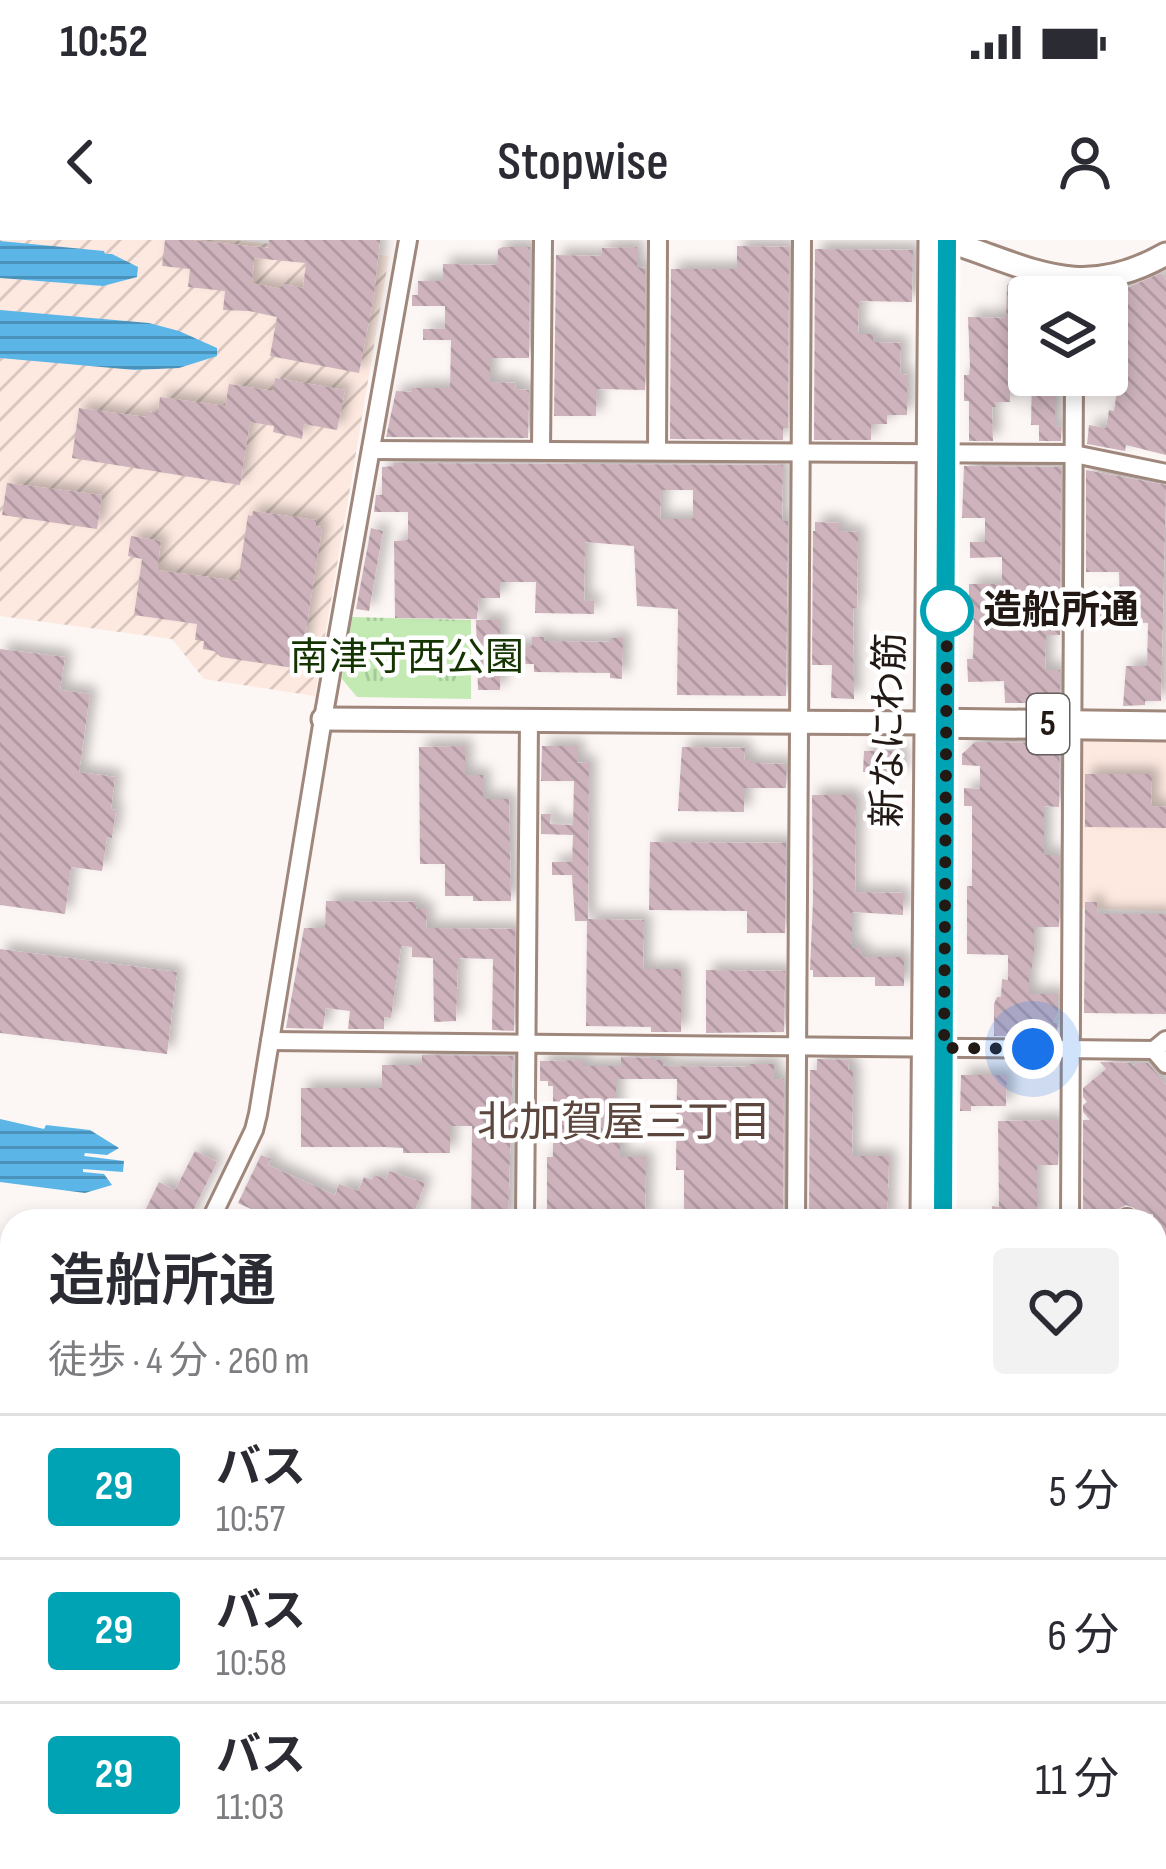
<!DOCTYPE html>
<html lang="ja">
<head>
<meta charset="utf-8">
<style>
  :root { --surface:#fff; --page:#f2f2f3; --text:#2b2b33; --muted:#7c7c81; --line:#e1e1e2 }
  body { margin:0; font-family:"Sofia Sans Condensed","Noto Sans JP",sans-serif; background:var(--page); color:var(--text); height:100vh; display:flex; flex-direction:column; font-size:45px; white-space:nowrap }
  * { box-sizing:border-box; margin:0 }
  p { font-size:39px; color:var(--muted) }
  .icon { flex:none; width:66px; height:66px; fill:none; stroke:currentColor; stroke-width:2; stroke-linecap:round; stroke-linejoin:round }
  .map { position:relative; flex:1; overflow:hidden }
  .side { position:absolute; left:0px; top:969px; width:1167px; height:660px; display:flex; flex-direction:column; background:var(--surface); border-radius:36px 36px 0 0; box-shadow:0 6px 18px #0003 }
  .side>* { flex:none }
  .badge { padding:0 24px; border-radius:9px; font-size:42px; line-height:78px }
  .fabs { position:absolute; left:1008px; top:36px; display:grid; gap:24px }
  .fabs a { display:grid; place-items:center; width:120px; height:120px; border-radius:12px; background:var(--surface); box-shadow:0 6px 18px #0003; font-size:60px }
  .you { position:absolute; width:60px; height:60px; margin:-30px; border:9px solid #fff; border-radius:50%; background:#1a73e8; box-shadow:0 0 0 18px #1a73e833 }
  .map>.badge { position:absolute; translate:-50% -50%; box-shadow:0 0 0 6px #fff }
  .round { display:grid; place-items:center; flex:none; width:126px; height:126px; border-radius:12px; background:var(--page) }
  .headline { display:flex; align-items:center; justify-content:space-between; height:204px; padding:0 48px }
  h1 { font-size:57px; font-weight:600; line-height:90px }
  ul { padding:0; list-style:none }
  li { display:flex; align-items:center; gap:36px; height:144px; padding:0 48px; border-top:3px solid var(--line) }
  li div { flex:1 }
  li b { display:block; font-size:45px }
  li em { font-style:normal }
  li .badge { min-width:132px; font-weight:700; text-align:center }
  .status { display:flex; justify-content:space-between; align-items:center; height:84px; padding:0 60px; background:var(--surface); direction:ltr }
  .status svg { height:33px; fill:currentColor }
  header { display:flex; justify-content:space-between; align-items:center; height:156px; padding:0 48px; background:var(--surface); font-size:54px; font-weight:600 }
  .map>svg:first-child { display:block }
  .built { fill:#fee9e0 }
  .industrial { fill:url(#industrial-furrows) }
  .park { fill:url(#park-tufts) }
  .water { fill:url(#water-rules) }
  .building { fill:url(#building-back-hatch); fill-rule:evenodd; filter:url(#shadow) }
  .lines { fill:none; stroke-linecap:round; stroke-linejoin:round }
  .minor-casing { stroke:#9f877c; stroke-width:22 }
  .tertiary-casing { stroke:#9f877c; stroke-width:27 }
  .primary-casing { stroke:#9f877c; stroke-width:33 }
  .minor { stroke:#fff; stroke-width:16 }
  .tertiary { stroke:#fff; stroke-width:21 }
  .primary { stroke:#fff; stroke-width:27 }
  .line-casing { stroke:#fff; stroke-width:27 }
  .line { stroke:#00a3b4; stroke-width:18 }
  .walk { stroke:#221915; stroke-width:12; stroke-dasharray:0 21.6 }
  .stop-dot { fill:#fff; stroke:#00a3b4; stroke-width:6 }
  .labels { text-anchor:middle; dominant-baseline:central; stroke-width:9; stroke-linejoin:round; paint-order:stroke }
  .shield { fill:#fff; stroke:#645e5b; stroke-width:3 }
  .shield-label { font-size:36px; font-weight:bold; fill:#221915 }
  .stop-label { font-size:39px; font-weight:bold; fill:#221915; stroke:#fff; text-anchor:start }
  .park-label { font-size:39px; fill:#143401; stroke:#fff }
  .street-label { font-size:39px; fill:#221915; stroke:#fff }
  .neighbourhood-label { font-size:42px; fill:#5c463d; stroke:#fff }
</style>
</head>
<body>
<div class="status"><b>10:52</b><svg viewBox="0 0 49 12"><path d="M0 12V9h3v3zM5 12V6h3v6zM10 12V3h3v9zM15 12V0h3v12zM26 1h20v11H26zM47 4h2v5h-2z"/></svg></div>
<header><svg class="icon" aria-label="back" viewBox="0 0 24 24"><path d="M15 5l-7 7 7 7"/></svg>Stopwise<svg class="icon" aria-label="person" viewBox="0 0 24 24"><circle cx="12" cy="8" r="4"/><path d="M4 21q1-7 8-7t8 7"/></svg></header>
<div class="map">
<svg width="1166" height="1629" viewBox="0 0 1166 1629">
  <defs>
    <pattern id="industrial-furrows" width="10" height="10" patternUnits="userSpaceOnUse" patternTransform="scale(3)"><rect width="10" height="10" fill="#fee9e0"/><path d="M-1 1l2-2M0 10L10 0M9 11l2-2" fill="none" stroke="#d9c7bf"/></pattern>
    <pattern id="park-tufts" width="24" height="20" patternUnits="userSpaceOnUse" patternTransform="scale(3)"><rect width="24" height="20" fill="#c3eab3"/><path d="M3 7l-1-3M5 7V3M7 7l1-3M15 17l-1-3M17 17v-4M19 17l1-3" fill="none" stroke="#a7c899"/></pattern>
    <pattern id="water-rules" width="6" height="5" patternUnits="userSpaceOnUse" patternTransform="scale(3)"><rect width="6" height="5" fill="#5bb5e7"/><path d="M0 2.5h6" fill="none" stroke="#4b92ba"/></pattern>
    <pattern id="building-back-hatch" width="6" height="6" patternUnits="userSpaceOnUse" patternTransform="scale(3)"><rect width="6" height="6" fill="#ceb3bd"/><path d="M-1 5l2 2M0 0l6 6M5-1l2 2" fill="none" stroke="#b199a2"/></pattern>
    <filter id="shadow"><feDropShadow dx="7" dy="-7" stdDeviation="6" flood-color="#0004"/></filter>
  </defs>
  <rect width="100%" height="100%" fill="#fcf6f4"/>
  <path class="built" d="M1082 499 1166 500V671L1079 668Z"/>
  <path class="industrial" d="M0 0H232L389 16 315 456 204 439 172 399 0 376Z"/>
  <path class="park" d="M351 377 471 380V459L357 457 342 439Z"/>
  <g class="water">
    <path d="M0 1 104 11 105 14H112L138 27 137 37 103 46 0 38Z"/>
    <path d="M0 70 149 83 179 91 217 108V116L179 128 135 130 0 118Z"/>
    <path d="M0 879 44 889 46 885 90 890 119 908 107 915 85 913 84 916 124 921 123 932 83 929V932L104 934 112 945 85 953 0 942Z"/>
  </g>
  <g class="building">
    <path d="M165 0H192L269 8V0H380L374 55 359 133 270 116 277 77 249 71 223 70 225 51 188 47 190 29 162 26ZM254 18 306 23 303 48 283 44 282 49 252 43Z"/>
    <path d="M737 6 789 7 788 188H783V200L670 199 671 29H737Z"/>
    <path d="M503 7H530L529 118H490V142L516 143 515 149 529 150 528 198 386 197 396 151 412 152V148H450L451 100H423V89H445V66H412V55H418V41H443V24L497 25 498 9Z"/>
    <path d="M637 7V27L645 28V150L597 149 596 176H554L556 15 602 16V8Z"/>
    <path d="M815 9 913 10 912 62 859 61 858 94H873V102L901 103 900 134 907 135V175H887V184H871V200H814Z"/>
    <path d="M1161 33 1166 40V215L1126 205 1125 211 1087 204 1089 185 1106 188 1109 170 1114 171 1118 144 1106 142 1117 91 1107 99V52L1120 51Z"/>
    <path d="M1012 40 1044 49V57H1029V123H1011L1010 162H995L996 167H992L993 201H969V161H964V135H969L970 126 968 77 1006 78 1007 45Z"/>
    <path d="M1032 135H1055V187H1061V201H1039V185H1031Z"/>
    <path d="M275 138 345 150 337 190 304 184 302 199 273 192 274 186 250 182 240 245 72 218 79 168 146 177V171L158 173 160 157 225 166 229 144 273 151Z"/>
    <path d="M394 223 783 225 782 281H788L786 456 677 455 678 369 637 366 634 306 585 302 584 361H594V374L535 373 536 342H500V358H479L477 379 395 378 394 301 408 300V272H374L376 255H382V227L394 226ZM661 250H693V279H660Z"/>
    <path d="M964 226 1061 227 1060 395H1046L1045 430H1060V463H1005L1004 441 968 442 967 419H973L974 380H963V369H969V344H1002V317L970 318V302H985V278H962Z"/>
    <path d="M1086 230 1166 245 1161 461H1145V465L1123 466 1126 426H1147L1148 383 1086 379V362L1120 360 1119 332H1086Z"/>
    <path d="M7 243 102 255 97 289 2 275Z"/>
    <path d="M253 271 316 280V286L322 287 300 429 221 417 214 411 203 409 204 401 195 400 197 384 134 375 142 319 128 316 131 296 161 301 157 330 238 341 248 275 252 276Z"/>
    <path d="M815 282 839 283V291L858 292 857 368H853L854 459 831 458 832 425H812L813 291H815Z"/>
    <path d="M371 288 383 291 369 371 356 369Z"/>
    <path d="M476 380H500V407L532 406V397H544V401L611 402V398H623L622 439 610 438V433L534 432V424H501L500 450H478Z"/>
    <path d="M0 409 65 417 60 450 90 454 79 532 115 537 111 569 116 570 112 598 107 597 102 631 71 627 65 674 0 665Z"/>
    <path d="M975 502 1060 503 1059 567 1044 566V615H1059V687H1034V716H1032V729H1029V754H1058V773L1053 783H1058L1056 796H994V764L997 757H1001L1002 739 1008 740V715L967 714V646H972V566H964V548L980 549V526L962 525V514Z"/>
    <path d="M465 506V535H483V559H509L511 661H473V656H445V624H420L419 507Z"/>
    <path d="M542 506H577V523L589 522 588 679 644 680 643 729H681V792H651V787L586 786 587 681H575L572 635H552V622H572L573 595 541 594V574H551L550 584 573 585 574 541H541Z"/>
    <path d="M682 507 745 508 744 520H751V523L786 524V548H744V572L678 571Z"/>
    <path d="M864 511H900L902 535 863 532Z"/>
    <path d="M1085 534H1152L1151 566 1166 567V588L1085 587Z"/>
    <path d="M812 555H852V559H856L855 652 903 653V675L852 672V708H862V717H904V746H875V737H813V730H810L813 660Z"/>
    <path d="M650 602 786 603 785 693H747V671L649 670Z"/>
    <path d="M326 661 416 662V669H427L426 688 515 689 514 791 492 790 493 719 458 718 456 781 434 782 433 718 412 717V707L401 706 391 778 384 777V789H348L350 771 326 768 323 789 286 788 304 688H325Z"/>
    <path d="M1085 662H1097V674H1166V774L1084 773Z"/>
    <path d="M0 709 177 732 167 814 0 793Z"/>
    <path d="M706 730 785 731 784 792 706 793Z"/>
    <path d="M422 815 513 816 508 981H471L472 886H450V913H403V908L384 907H301V848H382V825H422Z"/>
    <path d="M621 817 651 818V820H663V826L749 827V824H774V839H784L783 981H684V930H676L677 839H616V893H620V917H646L645 981H547V917H553V846H548V841H540V821L583 820V826H621Z"/>
    <path d="M817 819 849 820 848 830H853L852 916H889L887 981H809L810 830H817Z"/>
    <path d="M1100 822 1131 823 1133 826 1137 823H1148L1166 845V1019L1155 1018 1153 974H1139L1134 968 1126 965 1120 968 1115 974H1091V981H1083V880H1090L1083 872V865L1087 862 1083 857V848L1106 829Z"/>
    <path d="M961 835H1007L1006 866H971V871H960Z"/>
    <path d="M1058 880V925H1037V981H992V966L999 967 998 881Z"/>
    <path d="M195 911 217 922 188 981H140L159 942 175 950Z"/>
    <path d="M261 915 271 919 268 925 335 955 339 944 358 951 364 937 372 940 374 935 386 939 389 931 425 943 411 981H269L271 978 238 963Z"/>
    <path d="M1155 1093 1166 1105V1171H1155Z"/>
    <path d="M0 1237 12 1244V1309L9 1308 0 1323Z"/>
    <path d="M1155 1368 1166 1374V1443L1155 1448V1386L1162 1379Z"/>
    <path d="M12 1552V1617H42L27 1629H19L0 1606V1602L10 1594 0 1582V1562Z"/>
    <path d="M197 1617H316L301 1629H181Z"/>
    <path d="M362 1617H455L440 1629H370Z"/>
    <path d="M553 1617H605L612 1629H536Z"/>
    <path d="M1039 1617H1105L1092 1629H1025Z"/>
  </g>
  <g class="lines">
    <g class="minor-casing">
      <g id="minor">
        <path d="M1073 57 1074 39"/>
        <path d="M371 210 1074 214 1166 233"/>
        <path d="M541 211 543 0"/>
        <path d="M657 211 658 0"/>
        <path d="M270 801 1154 810 1166 800"/>
        <path d="M1154 810 1166 824"/>
        <path d="M210 981 254 890 258 874 323 479 408 0"/>
        <path d="M525 981 529 479"/>
        <path d="M796 981 802 0"/>
        <path d="M1070 981 1074 135"/>
        <path d="M1127 981V978"/>
        <path d="M0 1214 12 1221"/>
        <path d="M1155 1347 1166 1361"/>
        <path d="M0 1366 12 1345"/>
        <path d="M645 1617 653 1629"/>
        <path d="M460 1629 476 1617"/>
        <path d="M707 1629 726 1617"/>
      </g>
    </g>
    <g class="tertiary-casing">
      <g id="tertiary">
        <path d="M944 0C1029 26 1078 64 1166 14"/>
        <path d="M323 479 929 483"/>
        <path d="M1155 1271H1166"/>
        <path d="M1155 1467 1166 1458"/>
        <path d="M1155 1526 1166 1539"/>
        <path d="M1136 1629 1150 1617"/>
      </g>
    </g>
    <g class="primary-casing">
      <g id="primary">
        <path d="M929 483 1166 486"/>
        <path d="M925 981 933 0"/>
        <path d="M931 1617 933 1629"/>
        <path d="M955 1617 957 1629"/>
      </g>
    </g>
    <use href="#minor" class="minor"/>
    <use href="#tertiary" class="tertiary"/>
    <use href="#primary" class="primary"/>
  </g>
  <g class="lines">
    <g class="line-casing">
      <path id="line" d="M943 981 947 0"/>
    </g>
    <use href="#line" class="line"/>
    <path class="walk" d="M947 371V367L944 808 1033 809"/>
  </g>
  <circle class="stop-dot" cx="947" cy="371" r="24"/>
  <g class="labels">
    <rect class="shield" x="1027" y="454" width="42" height="60" rx="9"/>
    <g class="shield-label">
      <text x="1048" y="484">5</text>
    </g>
    <g class="stop-label">
      <text x="983" y="371">造船所通</text>
    </g>
    <g class="park-label">
      <text x="407" y="418">南津守西公園</text>
    </g>
    <g class="street-label">
      <text transform="translate(890 490) rotate(-89)">新なにわ筋</text>
    </g>
    <g class="neighbourhood-label">
      <text x="624" y="883">北加賀屋三丁目</text>
    </g>
  </g>
</svg>
<div class="fabs">
<a><svg class="icon" aria-label="layers" viewBox="0 0 24 24"><path d="M12 4l9 5-9 5-9-5zM3 14l9 5 9-5"/></svg></a>
</div>
<div class="you" style="left:1033px;top:809px"></div>
<section class="side">
<div class="headline"><div><h1>造船所通</h1><p>徒歩 · 4 分 · 260 m</p></div><a class="round"><svg class="icon" aria-label="heart" viewBox="0 0 24 24"><path d="M12 20l-8-8c-3-5 5-10 8-4 3-6 11-1 8 4z"/></svg></a></div>
<ul>
<li><span class="badge" style="background:#00a3b4;color:#fff">29</span><div><b>バス</b><p>10:57</p></div><em>5 分</em></li>
<li><span class="badge" style="background:#00a3b4;color:#fff">29</span><div><b>バス</b><p>10:58</p></div><em>6 分</em></li>
<li><span class="badge" style="background:#00a3b4;color:#fff">29</span><div><b>バス</b><p>11:03</p></div><em>11 分</em></li>
</ul>
</section>
</div>
</body>
</html>
